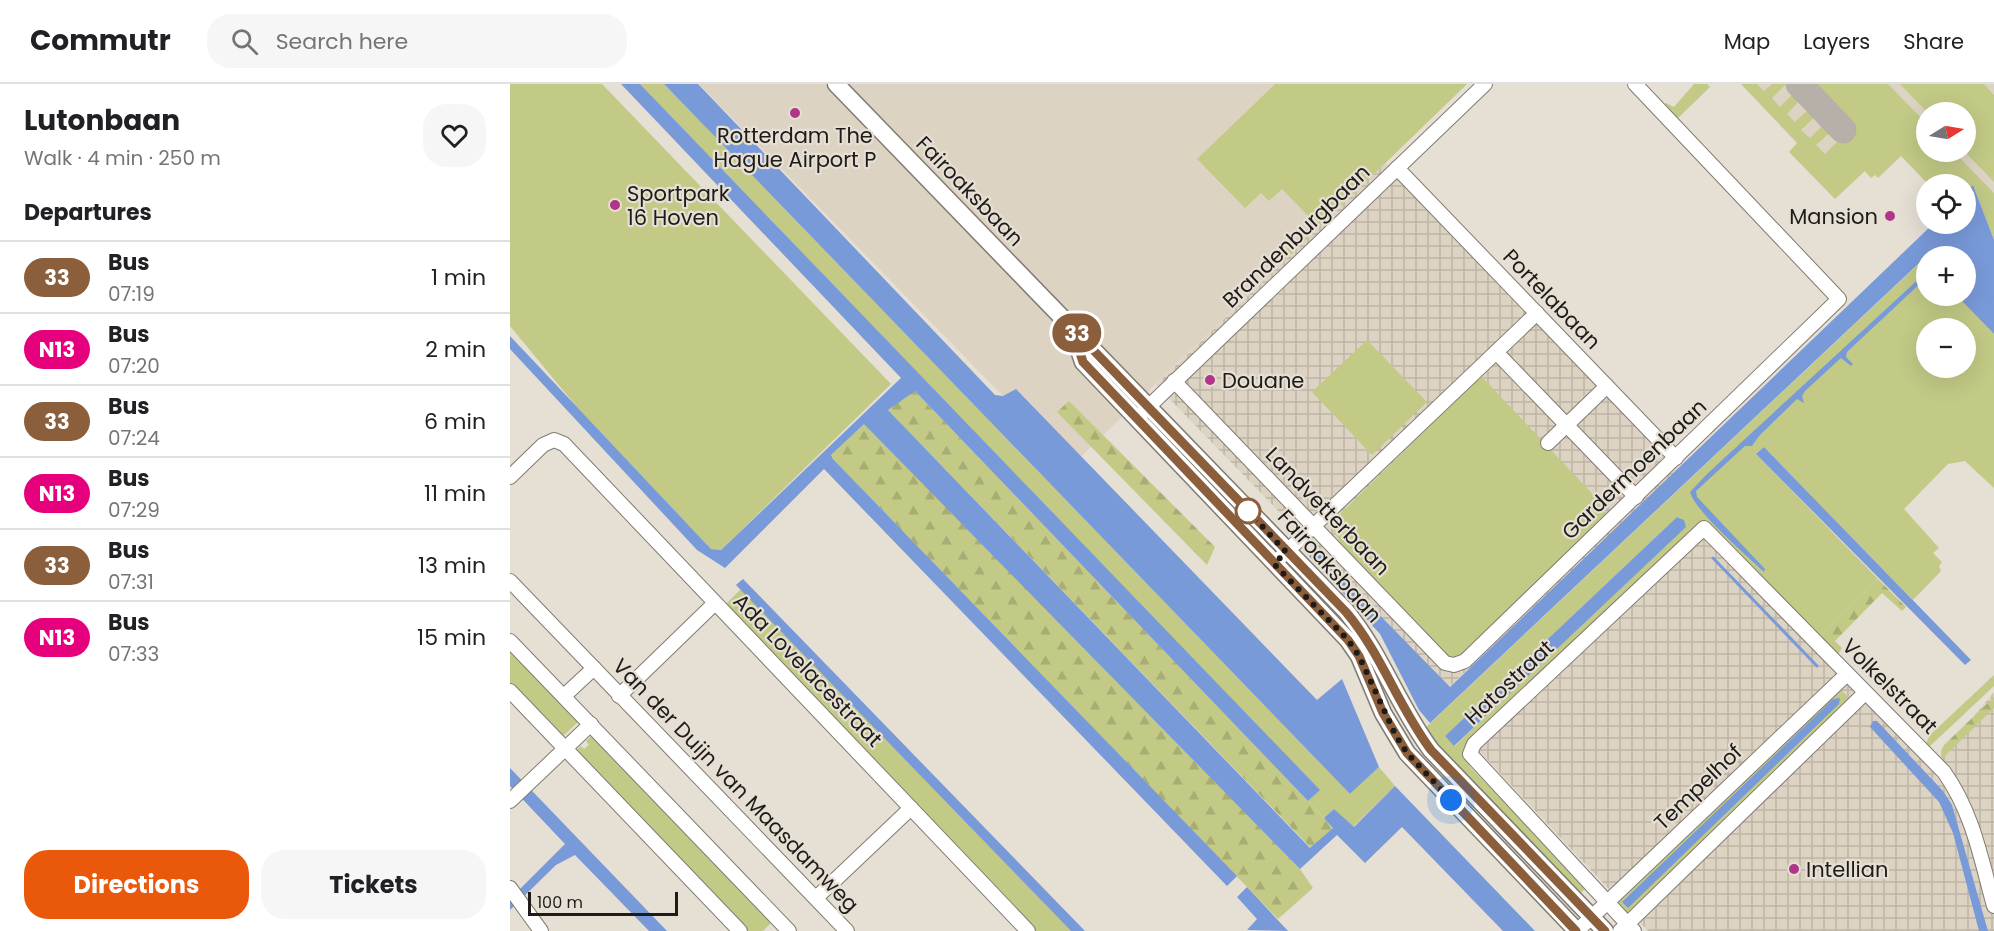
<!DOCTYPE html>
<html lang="en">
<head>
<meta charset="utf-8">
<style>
  :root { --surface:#fff; --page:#f6f6f6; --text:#202124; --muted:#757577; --line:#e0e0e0; --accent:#ea580c }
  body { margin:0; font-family:Poppins,sans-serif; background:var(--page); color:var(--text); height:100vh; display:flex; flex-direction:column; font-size:22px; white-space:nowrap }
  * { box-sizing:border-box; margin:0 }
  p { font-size:20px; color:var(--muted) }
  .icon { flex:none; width:33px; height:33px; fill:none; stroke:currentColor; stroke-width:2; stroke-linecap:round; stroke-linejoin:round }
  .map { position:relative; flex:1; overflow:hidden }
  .side { display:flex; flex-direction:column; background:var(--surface); width:510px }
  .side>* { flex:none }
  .badge { padding:0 12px; border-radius:20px; font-size:21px; line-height:39px }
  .needle { width:39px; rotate:79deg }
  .buttons { position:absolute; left:1406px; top:18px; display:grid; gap:12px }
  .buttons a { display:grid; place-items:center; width:60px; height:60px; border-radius:50%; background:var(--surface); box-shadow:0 6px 24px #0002; font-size:30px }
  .scale { position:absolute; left:18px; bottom:15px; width:150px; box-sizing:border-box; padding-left:6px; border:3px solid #1e1b18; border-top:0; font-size:16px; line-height:21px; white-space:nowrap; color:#1e1b18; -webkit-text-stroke:4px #e5dfd4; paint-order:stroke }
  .you { position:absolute; width:30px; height:30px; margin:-15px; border:4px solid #fff; border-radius:50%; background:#1a73e8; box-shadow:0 0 0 9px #1a73e833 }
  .map>.badge { position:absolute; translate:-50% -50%; box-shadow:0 0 0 3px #fff }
  h2 { padding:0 24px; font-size:22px; line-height:54px }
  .round { display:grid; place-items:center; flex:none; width:63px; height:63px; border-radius:24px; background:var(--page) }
  .headline { display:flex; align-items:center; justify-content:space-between; height:102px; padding:0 24px }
  h1 { font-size:28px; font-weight:700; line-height:45px }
  .cta { display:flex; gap:12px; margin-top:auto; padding:12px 24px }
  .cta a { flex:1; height:69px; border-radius:24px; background:var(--accent); color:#fff; font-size:24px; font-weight:700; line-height:69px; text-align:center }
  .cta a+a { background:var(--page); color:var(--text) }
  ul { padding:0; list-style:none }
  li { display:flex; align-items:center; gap:18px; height:72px; padding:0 24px; border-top:2px solid var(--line) }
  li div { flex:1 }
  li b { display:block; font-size:22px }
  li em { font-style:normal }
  li .badge { min-width:66px; font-weight:700; text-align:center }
  header { display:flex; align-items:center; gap:36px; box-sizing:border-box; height:84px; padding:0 30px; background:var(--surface); border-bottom:2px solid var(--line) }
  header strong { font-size:28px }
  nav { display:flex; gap:33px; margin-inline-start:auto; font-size:21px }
  .search { width:420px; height:54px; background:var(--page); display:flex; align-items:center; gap:15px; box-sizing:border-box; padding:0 21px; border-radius:24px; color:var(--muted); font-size:22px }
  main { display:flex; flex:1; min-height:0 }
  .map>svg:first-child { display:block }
  .industrial { fill:url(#industrial-grid) }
  .built { fill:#ddd3c3 }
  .grass { fill:#c3ca86; fill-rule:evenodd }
  .forest { fill:url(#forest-firs) }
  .water { fill:#799ad9 }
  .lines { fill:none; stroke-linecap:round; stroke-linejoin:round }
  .stream { stroke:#799ad9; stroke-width:3 }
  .taxiway { stroke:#b6b0a8; stroke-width:27 }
  .minor-casing { stroke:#817b72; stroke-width:16 }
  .major-casing { stroke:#817b72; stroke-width:19 }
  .minor { stroke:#fff; stroke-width:14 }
  .major { stroke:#fff; stroke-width:16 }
  .line-casing { stroke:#fff; stroke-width:14 }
  .line { stroke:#8b5e3c; stroke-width:9 }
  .walk { stroke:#1e1b18; stroke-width:6; stroke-dasharray:0 10.8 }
  .poi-dot { fill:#b03689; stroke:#e5dfd4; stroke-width:2 }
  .stop-dot { fill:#fff; stroke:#8b5e3c; stroke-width:3 }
  .labels { text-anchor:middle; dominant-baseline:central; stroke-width:4.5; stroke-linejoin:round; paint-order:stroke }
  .poi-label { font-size:21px; fill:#1e1b18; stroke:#e5dfd4; text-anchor:start }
  .street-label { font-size:21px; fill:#1e1b18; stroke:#e5dfd4 }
</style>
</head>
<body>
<header>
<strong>Commutr</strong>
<div class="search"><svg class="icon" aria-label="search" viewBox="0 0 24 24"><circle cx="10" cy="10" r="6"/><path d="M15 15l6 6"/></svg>Search here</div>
<nav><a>Map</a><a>Layers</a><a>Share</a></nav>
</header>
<main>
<section class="side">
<div class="headline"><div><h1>Lutonbaan</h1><p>Walk · 4 min · 250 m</p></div><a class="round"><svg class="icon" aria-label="heart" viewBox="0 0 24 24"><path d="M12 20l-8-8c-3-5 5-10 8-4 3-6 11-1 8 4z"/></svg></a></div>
<h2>Departures</h2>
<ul>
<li><span class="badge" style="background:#8b5e3c;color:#fff">33</span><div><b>Bus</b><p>07:19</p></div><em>1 min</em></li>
<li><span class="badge" style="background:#e6007e;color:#fff">N13</span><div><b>Bus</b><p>07:20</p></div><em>2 min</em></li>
<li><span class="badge" style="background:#8b5e3c;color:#fff">33</span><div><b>Bus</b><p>07:24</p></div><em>6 min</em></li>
<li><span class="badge" style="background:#e6007e;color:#fff">N13</span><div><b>Bus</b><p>07:29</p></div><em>11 min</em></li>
<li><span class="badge" style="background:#8b5e3c;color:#fff">33</span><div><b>Bus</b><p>07:31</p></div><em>13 min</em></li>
<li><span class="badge" style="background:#e6007e;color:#fff">N13</span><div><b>Bus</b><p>07:33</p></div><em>15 min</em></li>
</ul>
<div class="cta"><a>Directions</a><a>Tickets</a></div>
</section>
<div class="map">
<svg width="1484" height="847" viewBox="0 0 1484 847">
  <defs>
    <pattern id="industrial-grid" width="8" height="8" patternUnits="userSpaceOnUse" patternTransform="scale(1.5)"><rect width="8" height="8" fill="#ddd3c3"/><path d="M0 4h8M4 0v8" fill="none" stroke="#bdb5a7"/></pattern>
    <pattern id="forest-firs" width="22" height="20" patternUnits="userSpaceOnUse" patternTransform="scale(1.5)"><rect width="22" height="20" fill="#c3ca86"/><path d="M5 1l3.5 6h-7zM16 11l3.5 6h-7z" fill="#a7ad73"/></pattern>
  </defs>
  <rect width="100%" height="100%" fill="#e5dfd4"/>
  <g class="industrial">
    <path d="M875 79 1170 385 939 603 646 301Z"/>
    <path d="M1189 430 1425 678 1484 608V847H1138L955 652Z"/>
  </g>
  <g class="built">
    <path d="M189 0H957L561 382Z"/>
    <path d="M1231 0H1484V135L1474 108 1435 68H1455V28H1416V48L1404 35 1332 104Z"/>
  </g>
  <g class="grass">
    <path d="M0 0H92L381 300 211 466 201 465 66 322 0 242Z"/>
    <path d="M130 0H154L840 710 869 683 885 702 843 743 824 725 814 734 798 717 809 706Z"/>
    <path d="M765 0H957L771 180 767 175 804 138 772 105 759 117 751 109 735 124 687 75Z"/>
    <path d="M1184 0H1197L1200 3 1167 35 1153 21 1156 19 1164 23Z"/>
    <path d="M1231 0H1247L1254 7 1262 0H1276L1262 14 1270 23 1287 6 1293 13 1277 30 1285 38 1302 22 1309 29 1291 46 1300 54 1317 37 1324 45 1306 61 1315 70 1332 53 1336 57 1343 49 1296 0H1378L1416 39V68H1444L1484 109V156L1463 101 1455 108V100H1418L1391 72 1368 94 1365 91 1361 94 1355 87 1325 115 1279 68 1287 59Z"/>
    <path d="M1390 0H1474L1484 11V98L1455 68V28H1417Z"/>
    <path d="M1416 173V212H1447L1484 250V404L1455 377 1438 380 1394 425 1429 464 1423 469 1432 478 1429 482 1431 487 1403 516 1254 363 1246 370 1368 495 1309 554 1195 437 960 657 955 669 960 683 1077 803 1068 812 912 647ZM1416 244H1455V284H1416ZM1167 433 1174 436 1175 443 955 652 945 662 935 652Z"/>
    <path d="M857 256 917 318 862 371 802 308Z"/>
    <path d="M971 292 1094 422 1092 425 1099 431 958 567 944 574 936 571 828 458 829 456 823 446 830 430Z"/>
    <path d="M231 505 561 847H526L214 522Z"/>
    <path d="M0 565 69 637 50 655 0 603Z"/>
    <path d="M1329 604 1340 615 1118 830 1107 822V816Z"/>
    <path d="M83 651 262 838 253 847H235L63 669 71 662 74 665 79 661 76 657Z"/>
  </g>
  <g class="forest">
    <path d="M404 306 798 717 823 744 801 764 378 326Z"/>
    <path d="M559 317 705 463 697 481 547 328Z"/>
    <path d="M354 339 790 785 803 804 768 835 323 375 321 371Z"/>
    <path d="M1368 495 1396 523 1392 527 1372 509 1325 557 1332 564 1327 572 1309 554Z"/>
    <path d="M1484 591V602L1418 664 1415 661 1420 651Z"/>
    <path d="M1484 613V624L1432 675 1431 667 1434 661Z"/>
  </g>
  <g class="water">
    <path d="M111 0H130L810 706 798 717 405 307 378 326 800 764 823 744 814 734 824 725 844 743 885 702 1025 847H993L892 743 855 779 827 751 790 785 354 340 321 371 323 375 727 792 717 802 314 385 215 484 187 466 0 265V252L201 465 211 466 391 294Z"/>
    <path d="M154 0H188L485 311 493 312 506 305 807 616 832 595 869 683 840 710Z"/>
    <path d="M1463 101 1484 156V250L1447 212H1455V172H1431L1424 165 920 639 909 626 870 550 799 472 806 466 940 603 1423 140H1455V108Z"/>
    <path d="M1413 191 1415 195 1337 268 1336 273 1343 280 1341 282 1331 274 1295 307 1292 312 1294 319 1287 315 1249 352 1242 362H1235L1186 407 1187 413 1255 485 1254 488C1237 472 1185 427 1180 408L1198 389Z"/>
    <path d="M1254 363 1461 576 1455 581 1246 370Z"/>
    <path d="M1167 433 1174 436 1176 443 944 662 935 652Z"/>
    <path d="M233 495 575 847H561L226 501Z"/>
    <path d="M1330 614 1329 620 1118 824 1112 818 1323 615Z"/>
    <path d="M1363 637H1367L1433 707 1442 721 1478 847H1469L1443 749 1429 718 1360 643Z"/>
    <path d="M0 684 157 847H139L65 771 46 781 0 826V815L55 760 0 702Z"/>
    <path d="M737 803 778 847 737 846 747 835 727 813Z"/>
  </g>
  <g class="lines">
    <path class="stream" d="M1203 474 1307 582"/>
    <path class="taxiway" d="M1289 0 1333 46"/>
    <g class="minor-casing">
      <g id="minor">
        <path d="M887 84 1166 374"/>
        <path d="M986 268 1126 413"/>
        <path d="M664 297 935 579 944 581 955 577 1329 215 1125 0"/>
        <path d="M632 329 975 0"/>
        <path d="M1038 359 1097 302"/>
        <path d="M0 393 33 361 44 356 54 360 518 847"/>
        <path d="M772 472 1027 229"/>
        <path d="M0 497 337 847"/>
        <path d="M0 557 279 847"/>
        <path d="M0 607 230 847"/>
        <path d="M54 612 84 584"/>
        <path d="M109 612 205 519"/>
        <path d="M0 717 81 640"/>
        <path d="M0 804 31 847"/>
        <path d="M306 814 401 724"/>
        <path d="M1067 847 1337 590"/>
        <path d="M1110 847 1355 609"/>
        <path d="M1124 847 960 670 964 660 1194 444 1434 688C1463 729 1471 775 1484 822"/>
      </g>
    </g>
    <g class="major-casing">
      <g id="major">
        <path d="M326 0 836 527C871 570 888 622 921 666L1095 847"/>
        <path d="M563 248 573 278 838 556 849 572 873 629 897 669 1067 847"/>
      </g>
    </g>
    <use href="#minor" class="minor"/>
    <use href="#major" class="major"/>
  </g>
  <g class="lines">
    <g class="line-casing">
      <path id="line" d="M1066 847 897 669 873 629 849 572 838 556 573 278 562 244 836 528C871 569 888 622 921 666L1095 847"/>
    </g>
    <use href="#line" class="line"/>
    <path class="walk" d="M738 427 776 468 764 480 838 556 849 572 886 652 897 669 941 716"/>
  </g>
  <g class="poi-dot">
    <circle cx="285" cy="29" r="6"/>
    <circle cx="105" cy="121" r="6"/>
    <circle cx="1380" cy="132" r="6"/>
    <circle cx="700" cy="296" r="6"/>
    <circle cx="1284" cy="785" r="6"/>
  </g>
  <circle class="stop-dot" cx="738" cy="427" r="12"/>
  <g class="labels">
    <g class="poi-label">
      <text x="285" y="51" text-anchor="middle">Rotterdam The<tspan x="285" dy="24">Hague Airport P</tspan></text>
      <text x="117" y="109">Sportpark<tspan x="117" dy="24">16 Hoven</tspan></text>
      <text x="1368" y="132" text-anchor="end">Mansion</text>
      <text x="712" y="296">Douane</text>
      <text x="1296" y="785">Intellian</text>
    </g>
    <g class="street-label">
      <text transform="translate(460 107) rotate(46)">Fairoaksbaan</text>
      <text transform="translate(786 152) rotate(-44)">Brandenburgbaan</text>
      <text transform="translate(1042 215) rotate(46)">Portelabaan</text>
      <text transform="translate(1124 385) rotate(-44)">Gardermoenbaan</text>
      <text transform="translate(818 427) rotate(46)">Landvetterbaan</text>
      <text transform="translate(820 482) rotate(48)">Fairoaksbaan</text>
      <text transform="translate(298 586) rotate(46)">Ada Lovelacestraat</text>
      <text transform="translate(999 598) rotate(-43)">Hatostraat</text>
      <text transform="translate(1380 602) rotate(45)">Volkelstraat</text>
      <text transform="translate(226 701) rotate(46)">Van der Duijn van Maasdamweg</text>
      <text transform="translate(1188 703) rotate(-44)">Tempelhof</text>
    </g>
  </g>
</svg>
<div class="buttons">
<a><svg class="needle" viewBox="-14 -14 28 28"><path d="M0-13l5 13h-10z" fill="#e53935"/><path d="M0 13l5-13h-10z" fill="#757577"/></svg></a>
<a><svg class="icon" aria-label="locate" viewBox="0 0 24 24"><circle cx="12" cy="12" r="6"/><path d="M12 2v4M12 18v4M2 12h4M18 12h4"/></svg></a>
<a>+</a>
<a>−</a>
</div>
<div class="scale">100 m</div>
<div class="you" style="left:941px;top:716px"></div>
<b class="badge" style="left:567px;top:249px;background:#8b5e3c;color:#fff">33</b>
</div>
</main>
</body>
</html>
